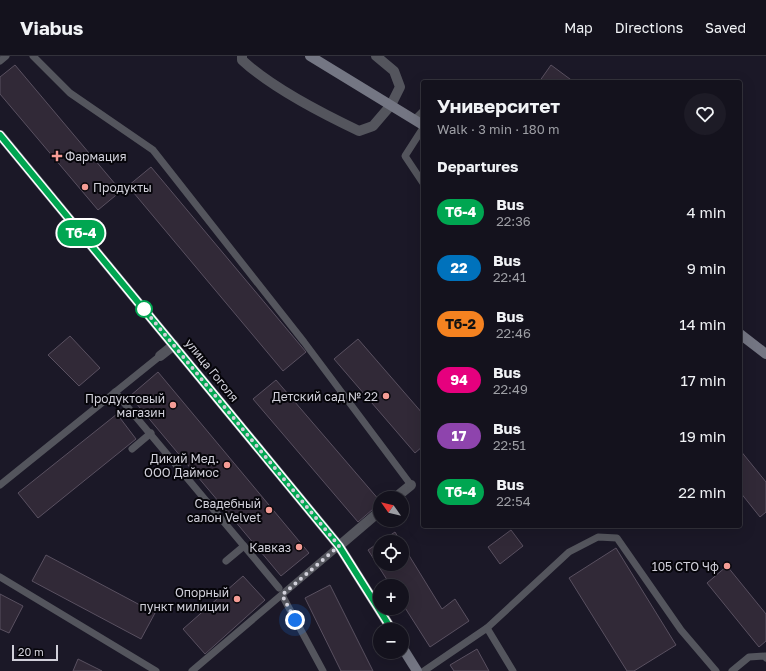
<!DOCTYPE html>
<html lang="en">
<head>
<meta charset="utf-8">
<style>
  :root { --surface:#14121d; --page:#1d1b26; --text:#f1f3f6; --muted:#9d9ea4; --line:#33323b }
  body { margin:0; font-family:"Golos Text",sans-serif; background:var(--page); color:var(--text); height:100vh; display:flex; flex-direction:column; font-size:15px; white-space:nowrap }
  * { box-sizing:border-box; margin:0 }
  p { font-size:13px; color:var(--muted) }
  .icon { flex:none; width:22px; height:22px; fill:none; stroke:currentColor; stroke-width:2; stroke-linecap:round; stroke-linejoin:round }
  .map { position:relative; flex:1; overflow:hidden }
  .side { position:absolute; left:421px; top:24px; width:321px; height:448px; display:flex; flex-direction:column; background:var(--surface); border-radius:4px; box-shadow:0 4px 16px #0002,0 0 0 1px var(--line) }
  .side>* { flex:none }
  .badge { padding:0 8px; border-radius:13px; font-size:14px; line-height:26px }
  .needle { width:26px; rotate:304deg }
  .controls { position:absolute; left:373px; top:435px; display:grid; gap:8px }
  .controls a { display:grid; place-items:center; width:36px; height:36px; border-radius:50%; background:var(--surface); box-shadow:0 4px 16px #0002,0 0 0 1px var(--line); font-size:20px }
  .scale { position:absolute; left:12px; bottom:10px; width:46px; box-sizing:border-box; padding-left:4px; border:2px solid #d1d0da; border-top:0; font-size:11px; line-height:14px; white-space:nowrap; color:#d1d0da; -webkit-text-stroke:3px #06050a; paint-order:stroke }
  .you { position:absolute; width:20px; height:20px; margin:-10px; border:3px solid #fff; border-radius:50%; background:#1a73e8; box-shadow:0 0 0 6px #1a73e833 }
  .map>.badge { position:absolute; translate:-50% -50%; box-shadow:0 0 0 2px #fff }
  h2 { padding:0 16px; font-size:15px; line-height:36px }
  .round { display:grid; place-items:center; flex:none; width:42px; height:42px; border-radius:21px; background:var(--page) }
  .headline { display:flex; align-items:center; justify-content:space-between; height:68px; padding:0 16px }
  h1 { font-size:19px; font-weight:700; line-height:30px }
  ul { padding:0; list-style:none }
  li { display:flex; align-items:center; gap:12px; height:56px; padding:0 16px }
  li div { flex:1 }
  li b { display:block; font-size:15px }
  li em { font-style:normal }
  li .badge { min-width:44px; font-weight:700; text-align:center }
  header { display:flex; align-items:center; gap:24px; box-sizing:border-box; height:56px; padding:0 20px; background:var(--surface); border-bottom:1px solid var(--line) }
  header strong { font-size:19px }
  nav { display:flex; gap:22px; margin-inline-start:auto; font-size:14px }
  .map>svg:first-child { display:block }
  .building { fill:#312937; stroke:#595060 }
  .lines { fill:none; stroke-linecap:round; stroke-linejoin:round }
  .lane { stroke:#54555d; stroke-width:7 }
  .street { stroke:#54555d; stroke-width:10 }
  .secondary { stroke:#747683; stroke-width:10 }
  .line-casing { stroke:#fff; stroke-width:9 }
  .line { stroke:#00a651; stroke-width:6 }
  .walk { stroke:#d1d0da; stroke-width:4; stroke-dasharray:0 7.2 }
  .poi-dot { fill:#f59c95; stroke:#06050a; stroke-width:1.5 }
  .stop-dot { fill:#fff; stroke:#00a651; stroke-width:2 }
  .labels { text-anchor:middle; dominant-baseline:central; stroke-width:4; stroke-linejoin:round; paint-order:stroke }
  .poi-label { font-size:12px; fill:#d1d0da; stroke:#06050a; text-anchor:end }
  .street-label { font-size:12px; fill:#d1d0da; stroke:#06050a }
</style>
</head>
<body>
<header>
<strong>Viabus</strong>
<nav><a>Map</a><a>Directions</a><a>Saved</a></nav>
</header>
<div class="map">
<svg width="766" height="615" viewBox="0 0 766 615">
  <rect width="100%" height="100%" fill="#1b1827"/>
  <g class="building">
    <path d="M15 9 121 135 98 154 0 38V21Z"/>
    <path d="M551 9 574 26H539Z"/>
    <path d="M151 111 306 296 283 315 128 130Z"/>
    <path d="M70 280 100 312 79 330 48 299Z"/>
    <path d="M358 283 423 358V390L415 397 334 303Z"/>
    <path d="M158 316 309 497 281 520 130 340Z"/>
    <path d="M276 324 380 445V447L358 466 253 343Z"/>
    <path d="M117 358 136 383 38 462 18 437Z"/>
    <path d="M740 394 766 426V456L760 461 740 436Z"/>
    <path d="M511 474 523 490 500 508 488 491Z"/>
    <path d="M395 476 401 486H380V508H402V488L442 553 455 543 469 565 430 591 402 547V530H391L368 494Z"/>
    <path d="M616 492 676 589 634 615H627L569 522Z"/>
    <path d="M46 499 155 557 141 583 32 525Z"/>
    <path d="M727 510 766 558V585L759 591 707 527Z"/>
    <path d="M243 520 265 544 205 598 183 573Z"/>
    <path d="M330 529 373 615H341L305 542Z"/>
    <path d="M0 538 23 550 9 577 0 573Z"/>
    <path d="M477 593 489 615H454L450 609Z"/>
    <path d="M78 603 102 615H73Z"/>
  </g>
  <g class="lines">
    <g class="lane">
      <path d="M33 0 70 37 153 94 304 286 411 429"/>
      <path d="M0 5 6 0"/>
      <path d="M414 64 423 55"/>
      <path d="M423 72 405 100 423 127"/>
      <path d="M115 336 244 490 226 505"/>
      <path d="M132 393 151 377"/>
      <path d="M0 429 160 300"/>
      <path d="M244 490 279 532"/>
      <path d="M0 521 156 615"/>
      <path d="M282 539 323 615"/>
      <path d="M487 572 569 496 598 481 617 482 681 574 716 615"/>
      <path d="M192 615 339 490"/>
      <path d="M424 615 487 572 513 615"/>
      <path d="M732 615 749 601 765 600 766 602"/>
    </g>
    <g class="street">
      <path d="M242 0V4C272 32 321 57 359 75L373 70 391 49 400 31 394 15 376 0"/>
      <path d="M160 300 174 289"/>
      <path d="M395 442 411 429"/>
      <path d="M339 490 380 455"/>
    </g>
    <g class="secondary">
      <path d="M310 0 423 69"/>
      <path d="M0 79 339 490 392 574"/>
      <path d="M740 278 766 298"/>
      <path d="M402 591 417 615"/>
    </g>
  </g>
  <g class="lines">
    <g class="line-casing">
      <path id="line" d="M0 79 339 490 392 574"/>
    </g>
    <use href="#line" class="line"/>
    <path class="walk" d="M144 253 143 252 339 490 282 539 295 564"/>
  </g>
  <g class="poi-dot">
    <path d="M55 94h4v4h4v4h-4v4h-4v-4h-4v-4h4z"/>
    <circle cx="85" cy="131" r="4"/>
    <circle cx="386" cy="340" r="4"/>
    <circle cx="173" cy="349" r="4"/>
    <circle cx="227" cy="409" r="4"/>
    <circle cx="269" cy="454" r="4"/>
    <circle cx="299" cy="491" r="4"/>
    <circle cx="727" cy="510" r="4"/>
    <circle cx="237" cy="543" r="4"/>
  </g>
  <circle class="stop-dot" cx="144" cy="253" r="8"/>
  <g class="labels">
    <g class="poi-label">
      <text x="65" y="100" text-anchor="start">Фармация</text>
      <text x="93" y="131" text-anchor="start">Продукты</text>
      <text x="378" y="340">Детский сад № 22</text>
      <text x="165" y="342">Продуктовый<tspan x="165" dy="14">магазин</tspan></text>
      <text x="219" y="402">Дикий Мед.<tspan x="219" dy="14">ООО Даймос</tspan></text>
      <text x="261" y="447">Свадебный<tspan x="261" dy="14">салон Velvet</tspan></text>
      <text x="291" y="491">Кавказ</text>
      <text x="719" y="510">105 СТО Чф</text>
      <text x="229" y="536">Опорный<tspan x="229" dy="14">пункт милиции</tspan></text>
    </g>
    <g class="street-label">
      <text transform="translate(212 314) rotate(51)">улица Гоголя</text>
    </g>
  </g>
</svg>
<div class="controls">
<a><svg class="needle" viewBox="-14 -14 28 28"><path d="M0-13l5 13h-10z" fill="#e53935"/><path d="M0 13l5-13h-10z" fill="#9d9ea4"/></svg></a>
<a><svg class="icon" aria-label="locate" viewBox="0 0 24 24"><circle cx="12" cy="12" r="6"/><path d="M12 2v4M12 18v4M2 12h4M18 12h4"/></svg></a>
<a>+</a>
<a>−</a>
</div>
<div class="scale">20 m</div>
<div class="you" style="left:295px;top:564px"></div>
<b class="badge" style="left:81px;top:177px;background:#00a651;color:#fff">Тб-4</b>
<section class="side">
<div class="headline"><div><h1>Университет</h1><p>Walk · 3 min · 180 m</p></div><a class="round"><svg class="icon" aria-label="heart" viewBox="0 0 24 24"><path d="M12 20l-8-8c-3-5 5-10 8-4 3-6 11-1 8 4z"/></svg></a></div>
<h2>Departures</h2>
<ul>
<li><span class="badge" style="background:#00a651;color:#fff">Тб-4</span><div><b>Bus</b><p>22:36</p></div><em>4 min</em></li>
<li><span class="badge" style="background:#0072bc;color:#fff">22</span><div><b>Bus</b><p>22:41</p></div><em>9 min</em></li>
<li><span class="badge" style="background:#f58220;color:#111">Тб-2</span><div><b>Bus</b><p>22:46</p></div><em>14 min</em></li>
<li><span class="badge" style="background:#e6007e;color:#fff">94</span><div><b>Bus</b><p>22:49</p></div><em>17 min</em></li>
<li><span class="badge" style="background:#8e44ad;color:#fff">17</span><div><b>Bus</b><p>22:51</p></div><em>19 min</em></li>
<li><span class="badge" style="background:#00a651;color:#fff">Тб-4</span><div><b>Bus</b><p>22:54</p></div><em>22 min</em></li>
</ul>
</section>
</div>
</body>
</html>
